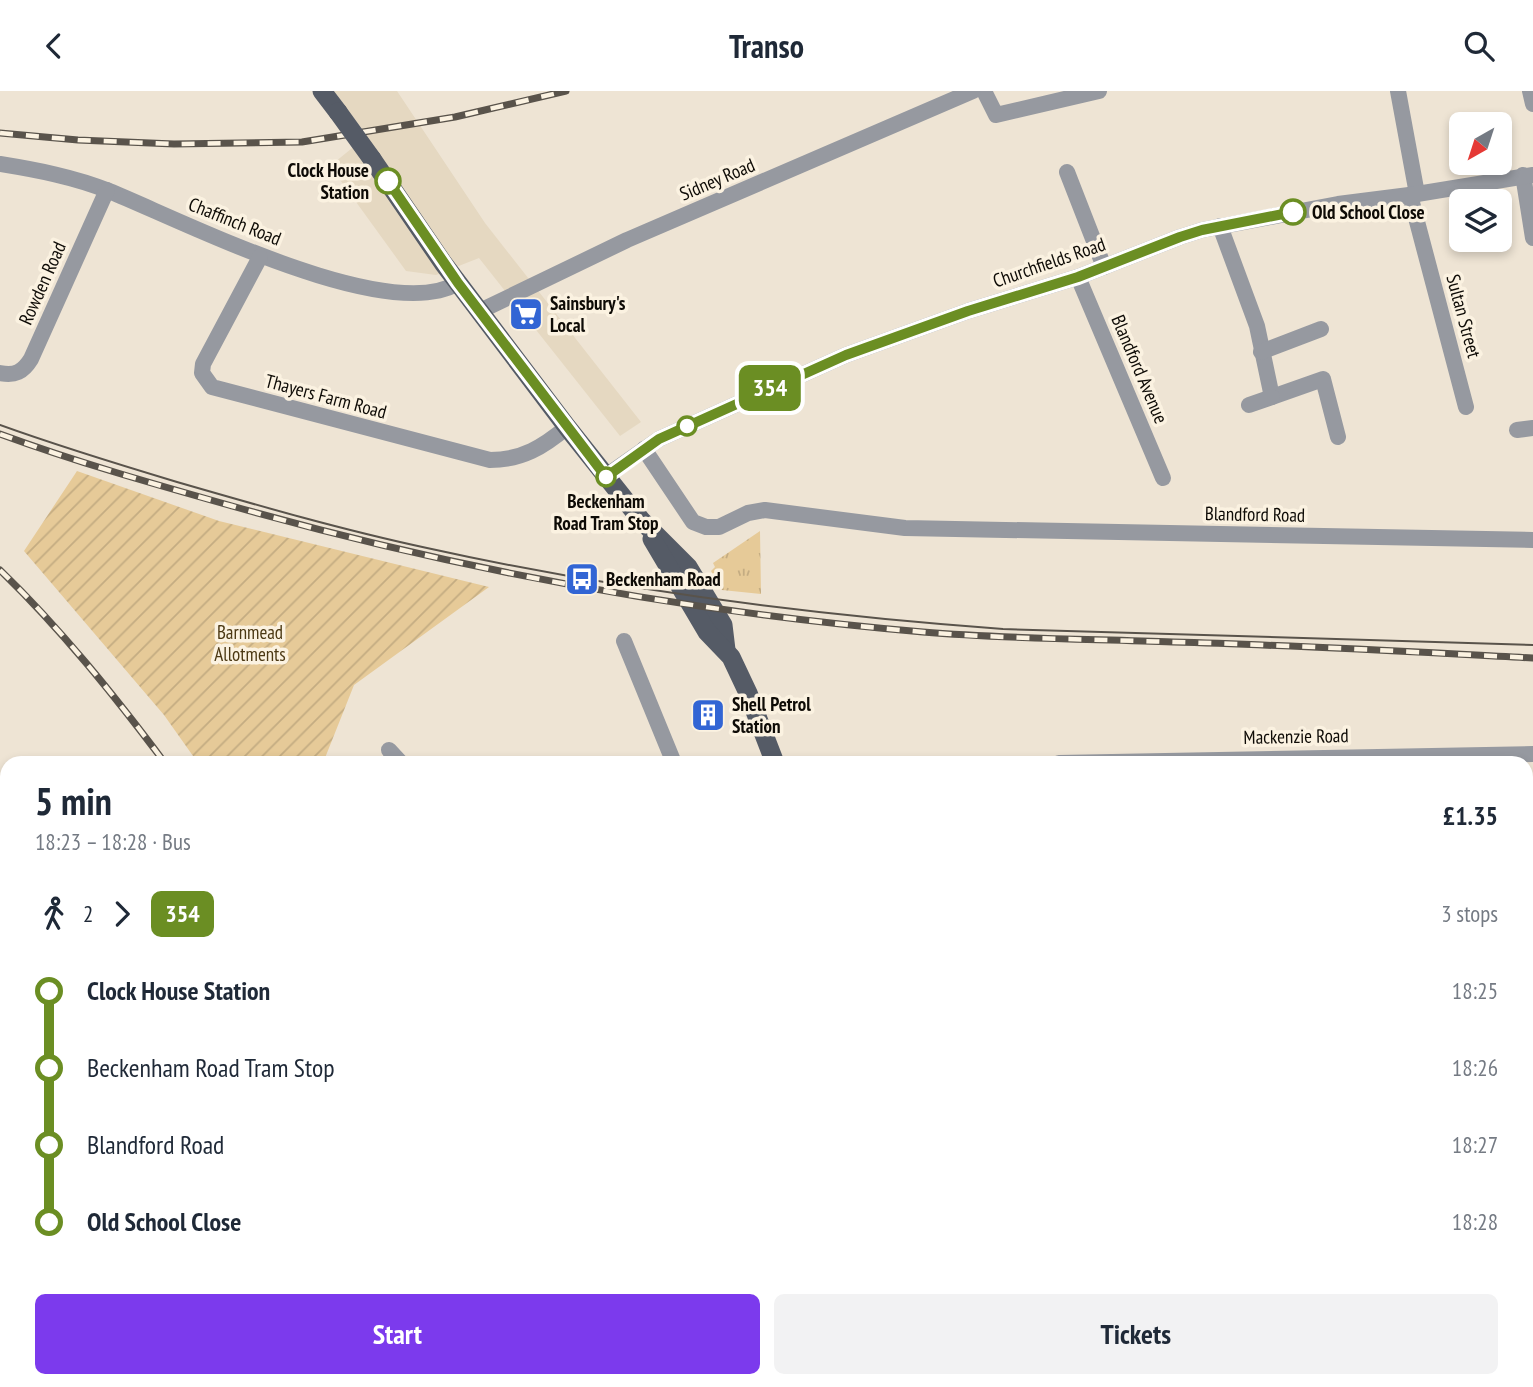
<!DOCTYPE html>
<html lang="en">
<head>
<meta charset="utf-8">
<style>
  :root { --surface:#fff; --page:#f2f2f3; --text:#1f2937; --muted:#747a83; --accent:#7c3aed }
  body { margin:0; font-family:"PT Sans Narrow",sans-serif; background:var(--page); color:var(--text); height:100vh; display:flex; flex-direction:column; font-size:26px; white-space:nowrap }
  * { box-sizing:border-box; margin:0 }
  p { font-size:23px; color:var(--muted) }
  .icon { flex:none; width:38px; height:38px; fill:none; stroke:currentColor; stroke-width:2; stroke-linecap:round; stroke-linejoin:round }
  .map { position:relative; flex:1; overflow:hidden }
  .panel { position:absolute; left:0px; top:665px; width:1533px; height:632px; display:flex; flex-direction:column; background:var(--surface); border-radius:21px 21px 0 0; box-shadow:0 4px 10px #0003 }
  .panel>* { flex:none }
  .badge { padding:0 14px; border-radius:10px; font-size:24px; line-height:46px }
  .needle { width:46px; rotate:219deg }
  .buttons { position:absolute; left:1449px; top:21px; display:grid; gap:14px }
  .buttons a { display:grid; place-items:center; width:63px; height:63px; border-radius:10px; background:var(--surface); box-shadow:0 4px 10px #0003; font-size:35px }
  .map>.badge { position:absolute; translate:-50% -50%; box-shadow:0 0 0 4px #fff }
  .legs { display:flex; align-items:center; gap:10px; height:77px; padding:0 35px; font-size:23px }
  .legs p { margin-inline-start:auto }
  .overview { display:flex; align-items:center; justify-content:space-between; height:119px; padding:0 35px }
  h1 { font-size:38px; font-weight:700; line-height:52px }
  .primary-button { display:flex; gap:14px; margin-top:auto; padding:14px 35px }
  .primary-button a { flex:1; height:80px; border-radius:10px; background:var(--accent); color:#fff; font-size:28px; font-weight:700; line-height:80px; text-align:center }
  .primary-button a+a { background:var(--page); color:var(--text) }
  ul { padding:0 35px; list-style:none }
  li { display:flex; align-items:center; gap:24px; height:77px; font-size:26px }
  li i { display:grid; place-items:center; width:10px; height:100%; margin:0 9px; background:currentColor }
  li i::after { content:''; width:18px; height:18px; margin:-9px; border:5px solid; border-radius:50%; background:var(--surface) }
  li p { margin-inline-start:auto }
  li:first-child i { background:linear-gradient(#0000 50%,currentColor 0) }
  li:last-child i { background:linear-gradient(currentColor 50%,#0000 0) }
  header { display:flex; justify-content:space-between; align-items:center; height:91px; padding:0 35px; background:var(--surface); font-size:32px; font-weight:700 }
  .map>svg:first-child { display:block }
  .built { fill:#e5d8c1 }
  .grass { fill:url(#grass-tufts) }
  .park { fill:#e6ca98 }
  .garden { fill:url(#garden-furrows) }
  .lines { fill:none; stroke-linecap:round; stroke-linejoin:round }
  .minor { stroke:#9699a0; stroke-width:16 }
  .major { stroke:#555b66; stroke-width:19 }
  .tram { stroke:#59534b; stroke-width:2 }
  .rail-casing { stroke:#59534b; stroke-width:7 }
  .rail { stroke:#fbf2e1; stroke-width:4.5; stroke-dasharray:13; stroke-linecap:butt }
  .major-bridge { stroke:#555b66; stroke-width:19 }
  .line-1-casing { stroke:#fff; stroke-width:16 }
  .line-1 { stroke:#6b8e23; stroke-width:10 }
  .stop-1-dot { fill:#fff; stroke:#6b8e23; stroke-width:3.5 }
  .labels { text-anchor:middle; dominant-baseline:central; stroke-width:7; stroke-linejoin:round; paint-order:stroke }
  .stop-label { font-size:19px; font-weight:bold; fill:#0e0b06; stroke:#fbf2e1; text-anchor:end }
  .street-label { font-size:19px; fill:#0e0b06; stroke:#fbf2e1 }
  .poi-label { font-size:19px; font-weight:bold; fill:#0e0b06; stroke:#fbf2e1; text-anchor:start }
  .park-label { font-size:19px; fill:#4b3813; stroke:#fbf2e1 }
</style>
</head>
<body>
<header><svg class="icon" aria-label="back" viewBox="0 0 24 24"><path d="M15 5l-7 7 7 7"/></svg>Transo<svg class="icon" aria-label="search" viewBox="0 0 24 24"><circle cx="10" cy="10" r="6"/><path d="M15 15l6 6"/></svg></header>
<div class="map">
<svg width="1533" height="1296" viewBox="0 0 1533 1296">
  <defs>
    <pattern id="grass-tufts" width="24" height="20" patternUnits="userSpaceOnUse" patternTransform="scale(1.75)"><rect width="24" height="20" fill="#e6ca98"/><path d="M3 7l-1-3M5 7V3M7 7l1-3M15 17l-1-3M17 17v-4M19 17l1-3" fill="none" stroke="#c4ac82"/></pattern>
    <pattern id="garden-furrows" width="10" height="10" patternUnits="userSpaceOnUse" patternTransform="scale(1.75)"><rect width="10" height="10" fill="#e6ca98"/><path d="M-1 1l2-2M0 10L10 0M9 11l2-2" fill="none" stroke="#c4ac82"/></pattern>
  </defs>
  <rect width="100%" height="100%" fill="#eee4d4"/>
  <g class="built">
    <path d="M334 0H397L485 132 641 331 620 345 479 167 436 184 406 180 330 75 367 45Z"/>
    <path d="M317 1290H398L400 1296H318Z"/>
  </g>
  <path class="grass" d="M760 440 761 503 722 499 711 480 715 476 713 472Z"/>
  <path class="park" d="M0 1045 7 1060V1137L0 1138Z"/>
  <path class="garden" d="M77 380 219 430 489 496 354 594 323 672H198L164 624 24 460Z"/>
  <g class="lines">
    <g class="minor">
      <path d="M984 0 996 24 1099 0"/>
      <path d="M1398 0 1417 103"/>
      <path d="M1530 0 1533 13"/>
      <path d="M0 73C37 79 74 86 109 100 181 129 388 235 458 192"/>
      <path d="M1067 81 1104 176"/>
      <path d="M1523 84 1533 147"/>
      <path d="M1410 104 1466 316"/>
      <path d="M1220 135 1257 235 1272 306 1323 288 1338 346"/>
      <path d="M260 166 203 273 202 282 212 296 490 369C522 369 543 356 567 336"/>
      <path d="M1078 186 1163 387"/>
      <path d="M480 220 627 149 973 0"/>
      <path d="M1261 261 1321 238"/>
      <path d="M0 282C15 285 23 281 31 268L107 99"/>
      <path d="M1249 314 1272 306"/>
      <path d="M1517 339 1533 337"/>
      <path d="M644 358 693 431 706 436H719L748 422 765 419 905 437 1533 449"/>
      <path d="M606 385 659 348 846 264 968 220 1078 186 1180 146 1202 139 1338 113 1417 103 1533 84"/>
      <path d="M624 550 674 672"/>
      <path d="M389 659 401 672"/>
      <path d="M1059 672 1533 663"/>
      <path d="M0 763 7 771"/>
      <path d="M1526 847H1533"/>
      <path d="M1526 1034H1533"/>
      <path d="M0 1163H7"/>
      <path d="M201 1290 202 1296"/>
      <path d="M643 1290 646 1296"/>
      <path d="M1423 1290 1424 1296"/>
      <path d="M967 1296 1008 1290"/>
    </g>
    <g class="major">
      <path d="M322 0 338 21"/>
      <path d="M372 68 443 172 567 336 641 429 688 476 723 534 726 559"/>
      <path d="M652 448 707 541 731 566 748 602 775 672"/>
      <path d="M911 1290 912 1296"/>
    </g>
    <path class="tram" d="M0 334C58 355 117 373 177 391 260 415 343 439 427 457 617 499 809 524 1003 538L1533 554"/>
    <g class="rail-casing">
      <g id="rail">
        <path d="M0 42 78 49 174 53 302 51 455 26 566 0"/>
        <path d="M0 343C76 371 154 393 232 415 458 479 689 521 923 541 1007 548 1090 548 1173 551 1293 554 1413 561 1533 567"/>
        <path d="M0 479C61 538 114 604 165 672"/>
        <path d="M450 1290 452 1296"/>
      </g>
    </g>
    <use href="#rail" class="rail"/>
    <path class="major-bridge" d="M338 21 372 68"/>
  </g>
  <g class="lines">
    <g class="line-1-casing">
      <path id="line-1" d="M388 90 458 192 606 386 659 348 846 264 968 220 1078 186 1180 146 1202 139 1293 121"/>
    </g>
    <use href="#line-1" class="line-1"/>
  </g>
  <defs>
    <g id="supermarket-square" transform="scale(1.75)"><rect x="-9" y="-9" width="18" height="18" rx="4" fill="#3265d4" stroke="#fbf2e1"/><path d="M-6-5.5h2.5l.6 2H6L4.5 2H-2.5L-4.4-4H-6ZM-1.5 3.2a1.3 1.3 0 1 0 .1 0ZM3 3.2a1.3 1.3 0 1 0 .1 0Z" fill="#fff"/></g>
    <g id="bus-square" transform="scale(1.75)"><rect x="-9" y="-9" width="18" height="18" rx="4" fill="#3265d4" stroke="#fbf2e1"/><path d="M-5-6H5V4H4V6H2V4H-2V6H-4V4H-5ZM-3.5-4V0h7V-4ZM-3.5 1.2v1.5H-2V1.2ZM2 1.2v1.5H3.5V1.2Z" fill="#fff"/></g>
    <g id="building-square" transform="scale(1.75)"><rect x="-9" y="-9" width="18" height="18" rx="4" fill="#3265d4" stroke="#fbf2e1"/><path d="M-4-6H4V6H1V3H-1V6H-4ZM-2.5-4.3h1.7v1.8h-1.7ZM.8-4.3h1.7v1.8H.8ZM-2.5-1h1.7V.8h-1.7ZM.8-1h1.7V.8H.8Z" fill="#fff"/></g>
  </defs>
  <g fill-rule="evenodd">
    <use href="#supermarket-square" x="526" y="223"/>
    <use href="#bus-square" x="582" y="488"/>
    <use href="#building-square" x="708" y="624"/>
  </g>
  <g class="stop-1-dot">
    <circle cx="388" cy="90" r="12"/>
    <circle cx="1293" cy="121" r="12"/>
    <circle cx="687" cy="335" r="9"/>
    <circle cx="606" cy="386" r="9"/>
  </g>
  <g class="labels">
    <g class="stop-label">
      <text x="369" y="79">Clock House<tspan x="369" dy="22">Station</tspan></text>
      <text x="1312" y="121" text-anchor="start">Old School Close</text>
      <text x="606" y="410" text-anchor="middle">Beckenham<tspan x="606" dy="22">Road Tram Stop</tspan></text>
    </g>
    <g class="street-label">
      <text transform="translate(717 88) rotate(-23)">Sidney Road</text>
      <text transform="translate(235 130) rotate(22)">Chaffinch Road</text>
      <text transform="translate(1049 171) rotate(-19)">Churchfields Road</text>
      <text transform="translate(42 192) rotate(-66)">Rowden Road</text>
      <text transform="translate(1464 225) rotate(75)">Sultan Street</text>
      <text transform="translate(1140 278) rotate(67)">Blandford Avenue</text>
      <text transform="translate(326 305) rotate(15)">Thayers Farm Road</text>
      <text transform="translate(1255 423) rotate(1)">Blandford Road</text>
      <text transform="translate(1296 645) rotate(-1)">Mackenzie Road</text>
    </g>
    <g class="poi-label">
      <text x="550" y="212">Sainsbury's<tspan x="550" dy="22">Local</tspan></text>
      <text x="606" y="488">Beckenham Road</text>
      <text x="732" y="613">Shell Petrol<tspan x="732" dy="22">Station</tspan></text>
    </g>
    <g class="park-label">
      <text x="250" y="541">Barnmead<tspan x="250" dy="22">Allotments</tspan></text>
    </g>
  </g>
</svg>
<div class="buttons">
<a><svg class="needle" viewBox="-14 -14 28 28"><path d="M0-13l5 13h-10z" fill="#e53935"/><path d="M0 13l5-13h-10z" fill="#747a83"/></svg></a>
<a><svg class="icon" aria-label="layers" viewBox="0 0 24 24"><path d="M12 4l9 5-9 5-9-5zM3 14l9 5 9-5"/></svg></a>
</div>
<b class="badge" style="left:770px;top:297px;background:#6b8e23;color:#fff">354</b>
<section class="panel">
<div class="overview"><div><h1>5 min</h1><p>18:23 – 18:28 · Bus</p></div><b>£1.35</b></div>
<div class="legs"><svg class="icon" aria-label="walk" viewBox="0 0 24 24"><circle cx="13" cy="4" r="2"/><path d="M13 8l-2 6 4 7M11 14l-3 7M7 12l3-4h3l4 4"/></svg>2<svg class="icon" aria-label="forward" viewBox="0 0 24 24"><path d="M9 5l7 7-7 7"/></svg><b class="badge" style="background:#6b8e23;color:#fff">354</b><p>3 stops</p></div>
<ul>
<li><i style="color:#6b8e23"></i><b>Clock House Station</b><p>18:25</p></li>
<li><i style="color:#6b8e23"></i><span>Beckenham Road Tram Stop</span><p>18:26</p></li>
<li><i style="color:#6b8e23"></i><span>Blandford Road</span><p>18:27</p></li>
<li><i style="color:#6b8e23"></i><b>Old School Close</b><p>18:28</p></li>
</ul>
<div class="primary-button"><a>Start</a><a>Tickets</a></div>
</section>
</div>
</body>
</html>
